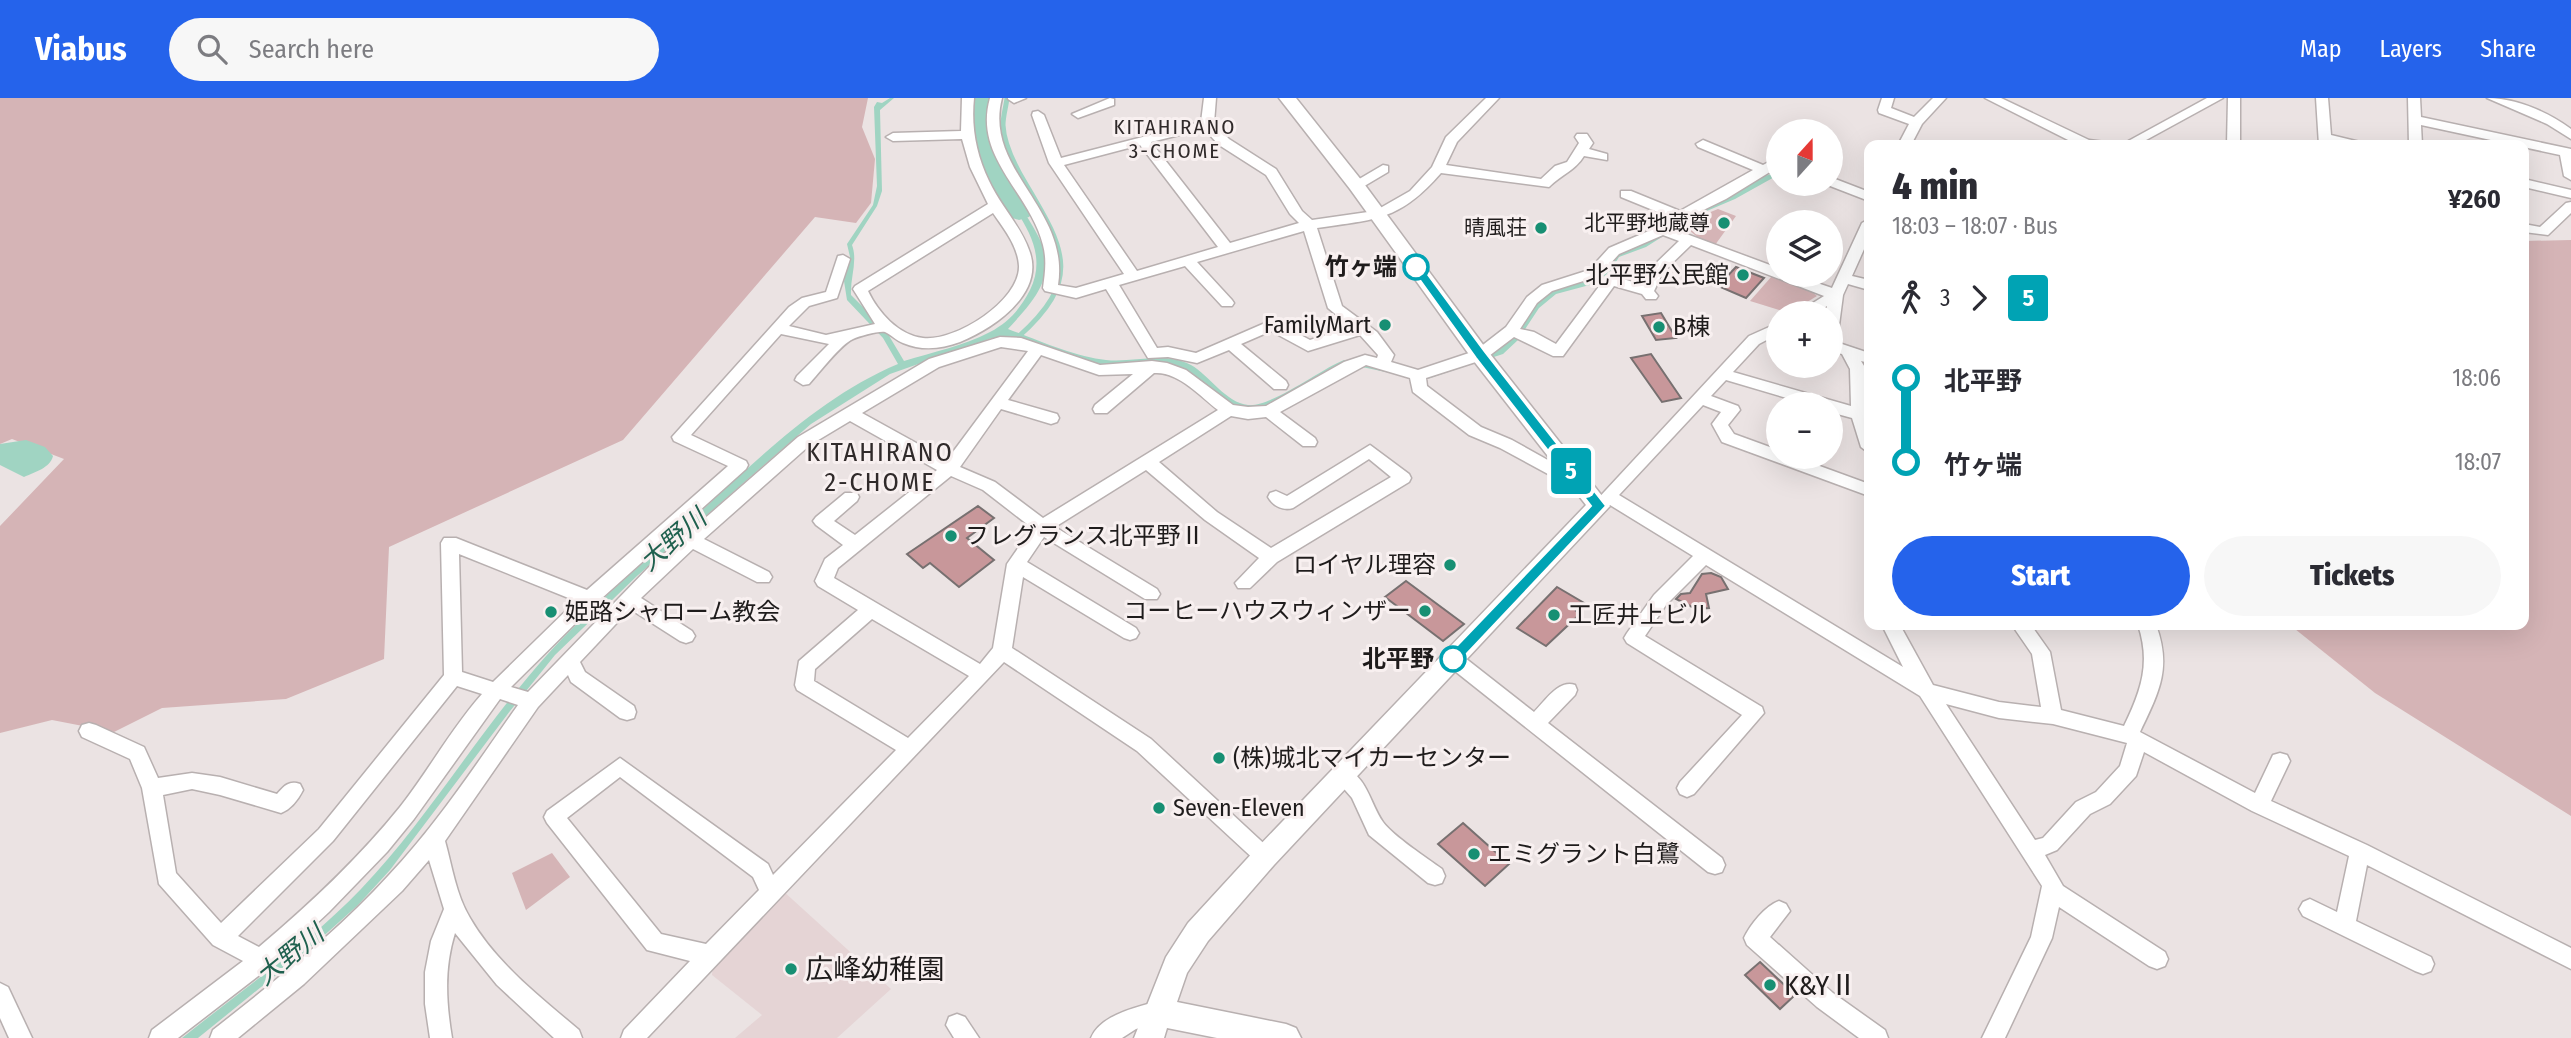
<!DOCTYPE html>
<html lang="en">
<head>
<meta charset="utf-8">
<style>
  :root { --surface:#fff; --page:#f7f7f7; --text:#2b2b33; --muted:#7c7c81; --accent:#2563eb }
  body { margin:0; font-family:"Fira Sans Condensed","Noto Sans JP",sans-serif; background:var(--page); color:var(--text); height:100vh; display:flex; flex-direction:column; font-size:26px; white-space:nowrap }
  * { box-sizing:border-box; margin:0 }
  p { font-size:23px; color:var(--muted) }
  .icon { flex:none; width:38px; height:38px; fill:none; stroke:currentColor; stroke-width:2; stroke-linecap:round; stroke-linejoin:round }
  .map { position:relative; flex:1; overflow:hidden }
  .drawer { position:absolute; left:1864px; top:42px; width:665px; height:490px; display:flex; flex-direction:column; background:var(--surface); border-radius:14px; box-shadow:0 7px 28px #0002 }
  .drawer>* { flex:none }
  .badge { padding:0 14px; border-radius:5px; font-size:24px; line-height:46px }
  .needle { width:46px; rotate:21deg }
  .buttons { position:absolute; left:1766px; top:21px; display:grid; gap:14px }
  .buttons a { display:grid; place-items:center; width:77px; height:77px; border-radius:50%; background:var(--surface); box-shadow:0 7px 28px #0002; font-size:35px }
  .map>.badge { position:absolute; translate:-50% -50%; box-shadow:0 0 0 4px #fff }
  .legs { display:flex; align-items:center; gap:10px; height:77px; padding:0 28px; font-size:23px }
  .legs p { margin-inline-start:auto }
  .headline { display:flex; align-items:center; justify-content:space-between; height:119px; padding:0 28px }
  h1 { font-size:38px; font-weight:800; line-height:52px }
  .cta { display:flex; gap:14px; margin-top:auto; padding:14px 28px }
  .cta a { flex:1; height:80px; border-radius:42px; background:var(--accent); color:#fff; font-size:28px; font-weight:800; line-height:80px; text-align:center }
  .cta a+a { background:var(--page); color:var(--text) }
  ul { padding:0 28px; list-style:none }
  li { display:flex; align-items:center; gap:24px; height:84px; font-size:26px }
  li i { display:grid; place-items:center; width:10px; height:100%; margin:0 9px; background:currentColor }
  li i::after { content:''; width:18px; height:18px; margin:-9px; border:5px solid; border-radius:50%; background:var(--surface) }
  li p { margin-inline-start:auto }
  li:first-child i { background:linear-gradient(#0000 50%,currentColor 0) }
  li:last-child i { background:linear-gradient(currentColor 50%,#0000 0) }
  header { display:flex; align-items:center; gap:42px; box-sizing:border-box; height:98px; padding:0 35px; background:var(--accent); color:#fff }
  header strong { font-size:33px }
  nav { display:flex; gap:38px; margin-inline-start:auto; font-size:24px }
  .search { width:490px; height:63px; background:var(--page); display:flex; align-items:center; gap:18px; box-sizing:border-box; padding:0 24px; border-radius:38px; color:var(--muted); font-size:26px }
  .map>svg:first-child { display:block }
  .built { fill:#e5d4d5 }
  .green { fill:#d5b4b6 }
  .water { fill:#a0d4c2 }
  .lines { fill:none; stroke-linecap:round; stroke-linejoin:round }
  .stream { stroke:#a0d4c2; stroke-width:5 }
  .river { fill:#a0d4c2; fill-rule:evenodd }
  .building { fill:#c8979a; stroke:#777070; stroke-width:2 }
  .minor-casing { stroke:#b8b0b0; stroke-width:3 }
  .tertiary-casing { stroke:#b8b0b0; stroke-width:3 }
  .minor { fill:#fff; fill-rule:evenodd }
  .tertiary { fill:#fff; fill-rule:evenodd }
  .line-1 { fill:#00a3b4; stroke:#fff; stroke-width:2 }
  .poi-dot { fill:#178f73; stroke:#f8f0f0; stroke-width:2.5 }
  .stop-1-dot { fill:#fff; stroke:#00a3b4; stroke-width:3.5 }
  .labels { text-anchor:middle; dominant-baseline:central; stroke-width:6; stroke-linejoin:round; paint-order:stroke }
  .far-neighbourhood-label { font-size:21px; letter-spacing:2px; fill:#302a2a; stroke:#f8f0f0 }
  .far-poi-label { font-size:21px; fill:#1f1c1c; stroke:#f8f0f0; text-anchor:end }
  .stop-label { font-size:24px; font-weight:bold; fill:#1f1c1c; stroke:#f8f0f0; text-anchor:end }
  .poi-label { font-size:24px; fill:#1f1c1c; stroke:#f8f0f0; text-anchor:start }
  .neighbourhood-label { font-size:26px; letter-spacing:2px; fill:#302a2a; stroke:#f8f0f0 }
  .water-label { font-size:26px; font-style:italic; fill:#1f604e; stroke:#f8f0f0 }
  .near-poi-label { font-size:28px; fill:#1f1c1c; stroke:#f8f0f0; text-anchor:start }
</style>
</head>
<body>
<header>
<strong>Viabus</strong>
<div class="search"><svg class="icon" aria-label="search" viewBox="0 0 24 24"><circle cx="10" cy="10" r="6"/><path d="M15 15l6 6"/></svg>Search here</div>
<nav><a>Map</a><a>Layers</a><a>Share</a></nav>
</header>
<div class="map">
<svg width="2571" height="940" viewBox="0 0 2571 940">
  <rect width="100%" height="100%" fill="#ebe3e3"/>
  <path class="built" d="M782 792 891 891 837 940H735L762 917 712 877 713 866Z"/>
  <g class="green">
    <path d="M0 0H868L862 29 875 61 871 105 856 125 815 119 623 342 389 449 384 561 286 601 162 610 114 634 52 622 0 635V428L64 361 12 341 0 346Z"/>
    <path d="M1718 111 1736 118 1715 147 1701 142 1690 133 1697 125 1691 122Z"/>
    <path d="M2571 142V718L2375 595 2290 527H2524V143Z"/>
    <path d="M1772 178 1807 190 1817 198 1789 215 1750 203Z"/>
    <path d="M552 755 570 779 526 812 512 775Z"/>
  </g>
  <g class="water">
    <path d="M890 0H894L880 12 882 93 877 108 852 147C858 163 850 180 851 197L885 231 904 263C933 254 963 248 990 234 1009 224 1020 211 1030 192 1056 139 996 100 981 53 975 35 978 18 980 0H986C978 55 1006 83 1032 127 1039 139 1047 153 1046 168 1045 193 1023 214 1008 231 1037 242 1076 259 1106 262 1134 265 1163 253 1191 267 1209 277 1226 305 1248 307 1270 310 1321 271 1344 262L1412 277 1472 263 1550 191 1587 181 1613 158 1702 109 1726 101 1758 80 1778 74V77L1735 101 1695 118 1646 149 1619 159 1611 172 1597 185 1556 196 1539 210 1518 242 1503 256 1424 282 1362 269 1258 312 1239 310 1190 275 1101 268 1012 240H992L890 276 811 326 637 478 555 557 510 613 390 772 358 807 318 843 198 940H182C242 892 308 846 361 791 423 726 470 648 528 579 575 522 633 474 688 425 752 367 817 300 898 266L883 240 847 202 844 183 850 159 847 146 873 107 877 88 874 9 877 4 882 5Z"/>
    <path d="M26 342 45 349 53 358C50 370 35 374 24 379L0 367V346Z"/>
  </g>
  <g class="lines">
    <path class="stream" d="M1007 0C1006 9 1003 18 1003 27 1004 48 1016 70 1027 88 1066 153 1081 183 1018 239"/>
    <path class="river" d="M970 0H996C989 57 1004 68 1034 113L1029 119 1019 122 1009 119C977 73 961 58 970 0Z"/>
  </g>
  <g class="building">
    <path d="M1736 169 1764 180 1746 200 1718 188Z"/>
    <path d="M1661 215 1676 240 1656 242 1642 218Z"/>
    <path d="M1651 256 1681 300 1662 304 1631 260Z"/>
    <path d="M978 408 994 420 967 440 994 462 959 489 930 465 923 470 907 456Z"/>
    <path d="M1711 475 1721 479 1728 491 1706 496 1709 510 1696 511 1676 501 1681 496 1690 495 1702 476Z"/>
    <path d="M1406 483 1464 526 1443 543 1385 499Z"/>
    <path d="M1557 489 1584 505 1576 513 1580 516 1546 548 1517 530Z"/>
    <path d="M1463 725 1509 766 1485 788 1438 746Z"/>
    <path d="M1760 864 1795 897 1780 911 1745 877Z"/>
  </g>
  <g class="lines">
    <g class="minor-casing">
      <g id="minor">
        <path d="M962 0H974C971 29 976 56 989 83 1000 107 1020 127 1029 152 1046 195 994 230 960 244 941 251 922 253 903 245 897 243 890 236 885 234 878 233 860 238 853 241 841 246 819 275 809 286L803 287 795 282 797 278 829 246 781 236 691 337 746 363 748 367 746 371 592 509 511 589 528 594 648 470 798 339 929 261 1000 239 1021 240 1100 267 1152 263 1167 265 1186 272 1233 307 1248 309 1266 308 1344 264 1365 257 1377 260 1378 257 1360 237 1308 253 1271 233 1241 246 1286 283 1288 287 1286 291H1274L1229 252 1197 265 1168 259 1148 260 1106 191 1076 200 1045 193 1043 190C1045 175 1047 162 1043 147 1030 94 973 60 990 0H1002C983 72 1070 110 1058 187L1076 190 1124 176 1049 65 1032 17 1033 14 1038 13 1044 17 1061 60 1201 24 1204 0H1216L1214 25 1229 41 1276 71 1302 113 1312 122 1375 113 1410 93 1432 69 1446 39 1486 0H1499L1457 44 1446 67 1541 81 1555 68 1567 64 1579 45 1575 39 1577 36H1587L1593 45 1589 51 1607 56V62L1584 58C1576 72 1561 77 1549 89L1441 75C1399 123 1377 121 1317 130L1342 208 1377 234 1394 257 1391 264 1418 272 1475 253 1506 229 1527 199 1542 187 1589 172 1609 150 1658 129 1670 119 1621 99V93H1631L1680 113 1753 72 1698 49 1696 46 1703 42 1763 67 1778 59V69L1726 101 1685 121 1673 131 1778 170V177H1794L1832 190 1862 125 1869 121V140L1852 178 1869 182V192L1848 186 1843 197 1838 235 1830 240V215H1826L1827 208 1815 215H1797L1824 198 1691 147 1663 174 1654 193 1658 198 1656 201H1646L1642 196 1614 188 1563 258H1553L1514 239 1485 261 1426 280 1427 288 1481 329 1512 342 1589 385 1591 389 1589 393 1583 395 1500 350 1469 337 1413 294 1410 280 1366 267 1280 314 1315 340 1317 344 1315 348H1303L1266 319 1248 321 1231 318 1159 364 1217 414 1271 450 1391 379 1369 361 1293 410C1283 413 1273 408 1268 399L1270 395 1276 393 1287 398 1370 347 1409 376 1411 380 1409 384 1277 464 1250 490H1238L1235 485 1259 460 1205 422 1146 372 1055 429 1157 491 1160 496 1157 501H1145L1044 439 1027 464 1136 530 1139 535 1136 540 1130 542 1124 540 1023 479 1012 550 1151 641 1272 753 1275 759 1272 765 1265 768 1258 765 1137 653 1004 564 647 940H621L624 932 690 863 647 852 547 725 544 719 547 713 620 660 768 766 773 777 896 652 797 592 795 587 799 563 858 512 818 488 815 483 825 461 843 447 816 427 813 423 816 419 845 395H857L859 399 857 403 834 423 855 437 937 372 850 323 810 347 704 441 769 474 772 479 769 484H757L693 451 641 500 692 533 695 538 692 543 686 545 680 543 630 511 580 564 585 574 634 608 636 614 634 620 627 622 620 620 571 584 568 577 538 609 445 743C452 768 456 797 470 820 496 865 540 899 579 932L582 940H554L497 887 455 835C444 870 446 904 452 940H430L425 906V874L431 843 444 811 429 762 402 793 304 886 238 940H210L213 932C274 884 337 834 389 777 438 725 477 665 518 607L500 601 414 721 387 754 329 814 270 869 178 940H149L152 932 243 863 213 847 159 786 142 690 130 661 82 639 79 633 82 627 89 625 96 627 144 649 158 680 192 675 220 679 277 696C284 688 289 682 300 686L303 692C298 702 291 711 281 715L220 697 192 691 163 697 176 775 221 825 319 731 444 577 441 445 444 440H456L587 492 728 368 674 343 672 339 789 209 802 200 826 194 838 158 843 157 850 161 837 200 809 208 789 228 826 237 875 226 853 191 855 188 988 106 970 69 962 41 893 43 886 39 893 35 961 33ZM1204 31 1219 47 1266 77 1290 116 1299 125 1230 145 1151 44ZM1140 47 1218 149 1137 173 1064 67ZM993 115C1004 131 1018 148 1019 168 1020 203 955 244 923 240 898 237 878 214 868 193ZM1304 133 1328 210 1351 229 1310 242 1272 222 1196 255 1168 249 1157 250 1119 187 1185 168 1222 208H1232L1234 205 1232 202 1197 164ZM1663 137 1679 143 1653 168 1642 187 1611 177 1606 179 1556 246 1534 234 1520 231 1537 205 1552 193 1599 178 1619 156ZM1001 249 1028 253 947 362 862 315 939 269ZM1041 257 1099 277 1133 276 1095 307 1093 311 1095 315H1107L1154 275C1178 273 1200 298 1218 312L1043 420 995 384 960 369 1001 311 1051 326 1057 324 1059 320 1057 316 1008 302ZM951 378 983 392 1032 430 1007 466 993 550 980 566 834 480 838 470ZM459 456 576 503 493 584 462 574ZM872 521 969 578 908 640 814 583 815 571ZM457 588 482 596C451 631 429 672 400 709 358 761 310 806 259 849L238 838 333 743ZM620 679 753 779 759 792 706 846 661 836 567 720Z"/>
        <path d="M1026 0 1014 5 1008 1V0Z"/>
        <path d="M1110 0 1114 1V7L1078 20 1072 16Z"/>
        <path d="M1882 0H1894L1891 10 1914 19 1933 0H1946L1922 26 1911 47H1898L1909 26 1879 15 1878 12Z"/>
        <path d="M1985 0H2001L2089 42 2105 44 2107 47H2078Z"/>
        <path d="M2207 0H2223L2137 47H2121Z"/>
        <path d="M2228 0H2240V47H2227Z"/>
        <path d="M2316 0H2328L2331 37 2360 44 2361 47H2319Z"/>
        <path d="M2408 0H2420L2421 19 2571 51V82L2564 78 2560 57 2421 27 2422 47H2409Z"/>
        <path d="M2487 0C2516 0 2548 14 2571 31V41L2547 26Z"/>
        <path d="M1383 67 1388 68V74L1361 90 1356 91 1349 87Z"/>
        <path d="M1830 79 1869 94V103L1825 86H1830Z"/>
        <path d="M2524 81 2571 92V100L2524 89Z"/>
        <path d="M2571 104V115L2548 137 2524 134V126L2540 129 2566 105Z"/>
        <path d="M1778 225V236L1759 246 1733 274 1851 308 1850 271 1842 256 1830 253V242L1869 255V265L1861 263 1866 271 1869 355 1861 349 1852 320 1830 314V306H1807L1726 282 1711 298 1738 308 1740 312 1728 327 1734 336 1778 352V359H1795L1869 386V398L1722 344 1712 326 1721 314 1703 307 1619 397 1903 569 1882 527H1900L1933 587 1999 604 2041 609 2032 556 2012 527H2031L2050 554 2061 612 2124 628C2141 593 2151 565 2138 527H2156C2172 570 2159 594 2140 634L2255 695 2273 657 2280 655 2287 657 2290 663 2271 703 2367 747 2571 850V871L2367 767 2356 823 2431 859 2434 866 2431 873 2423 876 2415 873 2303 818 2299 811 2303 804 2310 801 2337 814 2349 758 2252 713 2144 654 2136 678 2110 706 2090 716 2057 752 2045 757 2063 788 2165 854 2168 861 2165 868 2157 871 2149 868 2059 809 2052 840 2005 940H1982L2031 839 2042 788 1920 598 1706 467 1666 507 1645 538 1762 609 1764 615 1694 696 1687 699 1680 696 1677 690 1680 684 1742 617 1627 545 1624 540 1627 535 1654 497 1693 458 1610 407 1601 412 1593 406 1749 238ZM1946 606 1999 620 2053 626 2127 645 2120 668 2096 694 2076 704 2043 740 2035 742Z"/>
        <path d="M1453 554 1460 556 1534 614C1545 603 1559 581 1575 587L1577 592 1575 597 1548 625 1722 760 1725 767 1722 774 1715 776 1708 774 1446 566 1444 561 1446 556Z"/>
        <path d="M1342 669C1368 678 1369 704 1383 724 1393 738 1427 760 1442 771L1445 778 1442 785 1435 787 1428 785 1369 737 1352 700 1332 677 1335 671Z"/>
        <path d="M1779 803 1786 806 1790 813 1770 839 1833 895 1885 932 1888 940H1859L1817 909 1747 847 1744 840C1750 827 1765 808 1779 803Z"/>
        <path d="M0 885 8 889 32 940H9L0 920Z"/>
        <path d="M1159 903 1167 906 1170 914 1167 922 1136 931 1122 940H1091C1100 917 1137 909 1159 903Z"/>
        <path d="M957 916 965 919 979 940H954L946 927 949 919Z"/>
      </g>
    </g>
    <g class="tertiary-casing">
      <path id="tertiary" d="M1279 0H1296L1362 83 1487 252 1610 408 1274 767 1208 843 1187 875 1177 904 1286 926 1296 930 1301 940H1217L1167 930 1164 940H1134L1166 859 1188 825 1256 751 1586 407 1473 262 1350 91Z"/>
    </g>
    <use href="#minor" class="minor"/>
    <use href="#tertiary" class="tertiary"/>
  </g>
  <path class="line-1" d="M1412 166H1420L1485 254 1606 408 1458 565 1453 567 1446 561 1448 557 1591 408 1476 260 1412 171Z"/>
  <g class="poi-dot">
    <circle cx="1724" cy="125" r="7"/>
    <circle cx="1541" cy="130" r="7"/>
    <circle cx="1743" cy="177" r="7"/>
    <circle cx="1385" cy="227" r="7"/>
    <circle cx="1659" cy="229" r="7"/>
    <circle cx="951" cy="438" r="7"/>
    <circle cx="1450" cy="467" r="7"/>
    <circle cx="1425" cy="513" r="7"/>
    <circle cx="551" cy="514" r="7"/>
    <circle cx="1554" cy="517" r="7"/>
    <circle cx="1219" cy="660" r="7"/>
    <circle cx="1159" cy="710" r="7"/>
    <circle cx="1474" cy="756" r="7"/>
    <circle cx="791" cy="871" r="7"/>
    <circle cx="1770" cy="887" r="7"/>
  </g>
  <g class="stop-1-dot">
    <circle cx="1416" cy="169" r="12"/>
    <circle cx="1453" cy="561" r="12"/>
  </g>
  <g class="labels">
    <g class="far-neighbourhood-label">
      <text x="1175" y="29">KITAHIRANO<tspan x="1175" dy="24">3-CHOME</tspan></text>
    </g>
    <g class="far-poi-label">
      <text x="1710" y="125">北平野地蔵尊</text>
      <text x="1527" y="130">晴風荘</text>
    </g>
    <g class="stop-label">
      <text x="1397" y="169">竹ヶ端</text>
      <text x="1434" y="561">北平野</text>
    </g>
    <g class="poi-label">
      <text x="1729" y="177" text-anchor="end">北平野公民館</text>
      <text x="1371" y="227" text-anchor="end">FamilyMart</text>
      <text x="1673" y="229">B棟</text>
      <text x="965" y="438">フレグランス北平野Ⅱ</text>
      <text x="1436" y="467" text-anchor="end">ロイヤル理容</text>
      <text x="1411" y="513" text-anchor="end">コーヒーハウスウィンザー</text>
      <text x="565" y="514">姫路シャローム教会</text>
      <text x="1568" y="517">工匠井上ビル</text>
      <text x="1233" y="660">(株)城北マイカーセンター</text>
      <text x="1173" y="710">Seven-Eleven</text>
      <text x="1488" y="756">エミグラント白鷺</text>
    </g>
    <g class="neighbourhood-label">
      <text x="880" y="354">KITAHIRANO<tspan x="880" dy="30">2-CHOME</tspan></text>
    </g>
    <g class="water-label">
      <text transform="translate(673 442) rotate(-41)">大野川</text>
      <text transform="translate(290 857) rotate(-39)">大野川</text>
    </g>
    <g class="near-poi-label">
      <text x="805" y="871">広峰幼稚園</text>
      <text x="1784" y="887">K&amp;YⅡ</text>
    </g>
  </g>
</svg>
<div class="buttons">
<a><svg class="needle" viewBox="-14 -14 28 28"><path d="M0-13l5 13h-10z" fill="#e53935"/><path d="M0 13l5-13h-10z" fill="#7c7c81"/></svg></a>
<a><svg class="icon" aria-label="layers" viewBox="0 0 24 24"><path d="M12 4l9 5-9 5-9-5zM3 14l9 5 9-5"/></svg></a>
<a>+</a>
<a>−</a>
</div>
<b class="badge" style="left:1571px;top:373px;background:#00a3b4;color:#fff">5</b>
<section class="drawer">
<div class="headline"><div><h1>4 min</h1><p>18:03 – 18:07 · Bus</p></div><b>¥260</b></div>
<div class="legs"><svg class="icon" aria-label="walk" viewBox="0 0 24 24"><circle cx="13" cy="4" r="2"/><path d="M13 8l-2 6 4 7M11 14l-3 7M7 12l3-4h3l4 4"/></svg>3<svg class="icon" aria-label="forward" viewBox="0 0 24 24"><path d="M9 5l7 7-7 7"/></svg><b class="badge" style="background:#00a3b4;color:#fff">5</b></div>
<ul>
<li><i style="color:#00a3b4"></i><b>北平野</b><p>18:06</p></li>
<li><i style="color:#00a3b4"></i><b>竹ヶ端</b><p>18:07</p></li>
</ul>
<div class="cta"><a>Start</a><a>Tickets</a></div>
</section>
</div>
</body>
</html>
